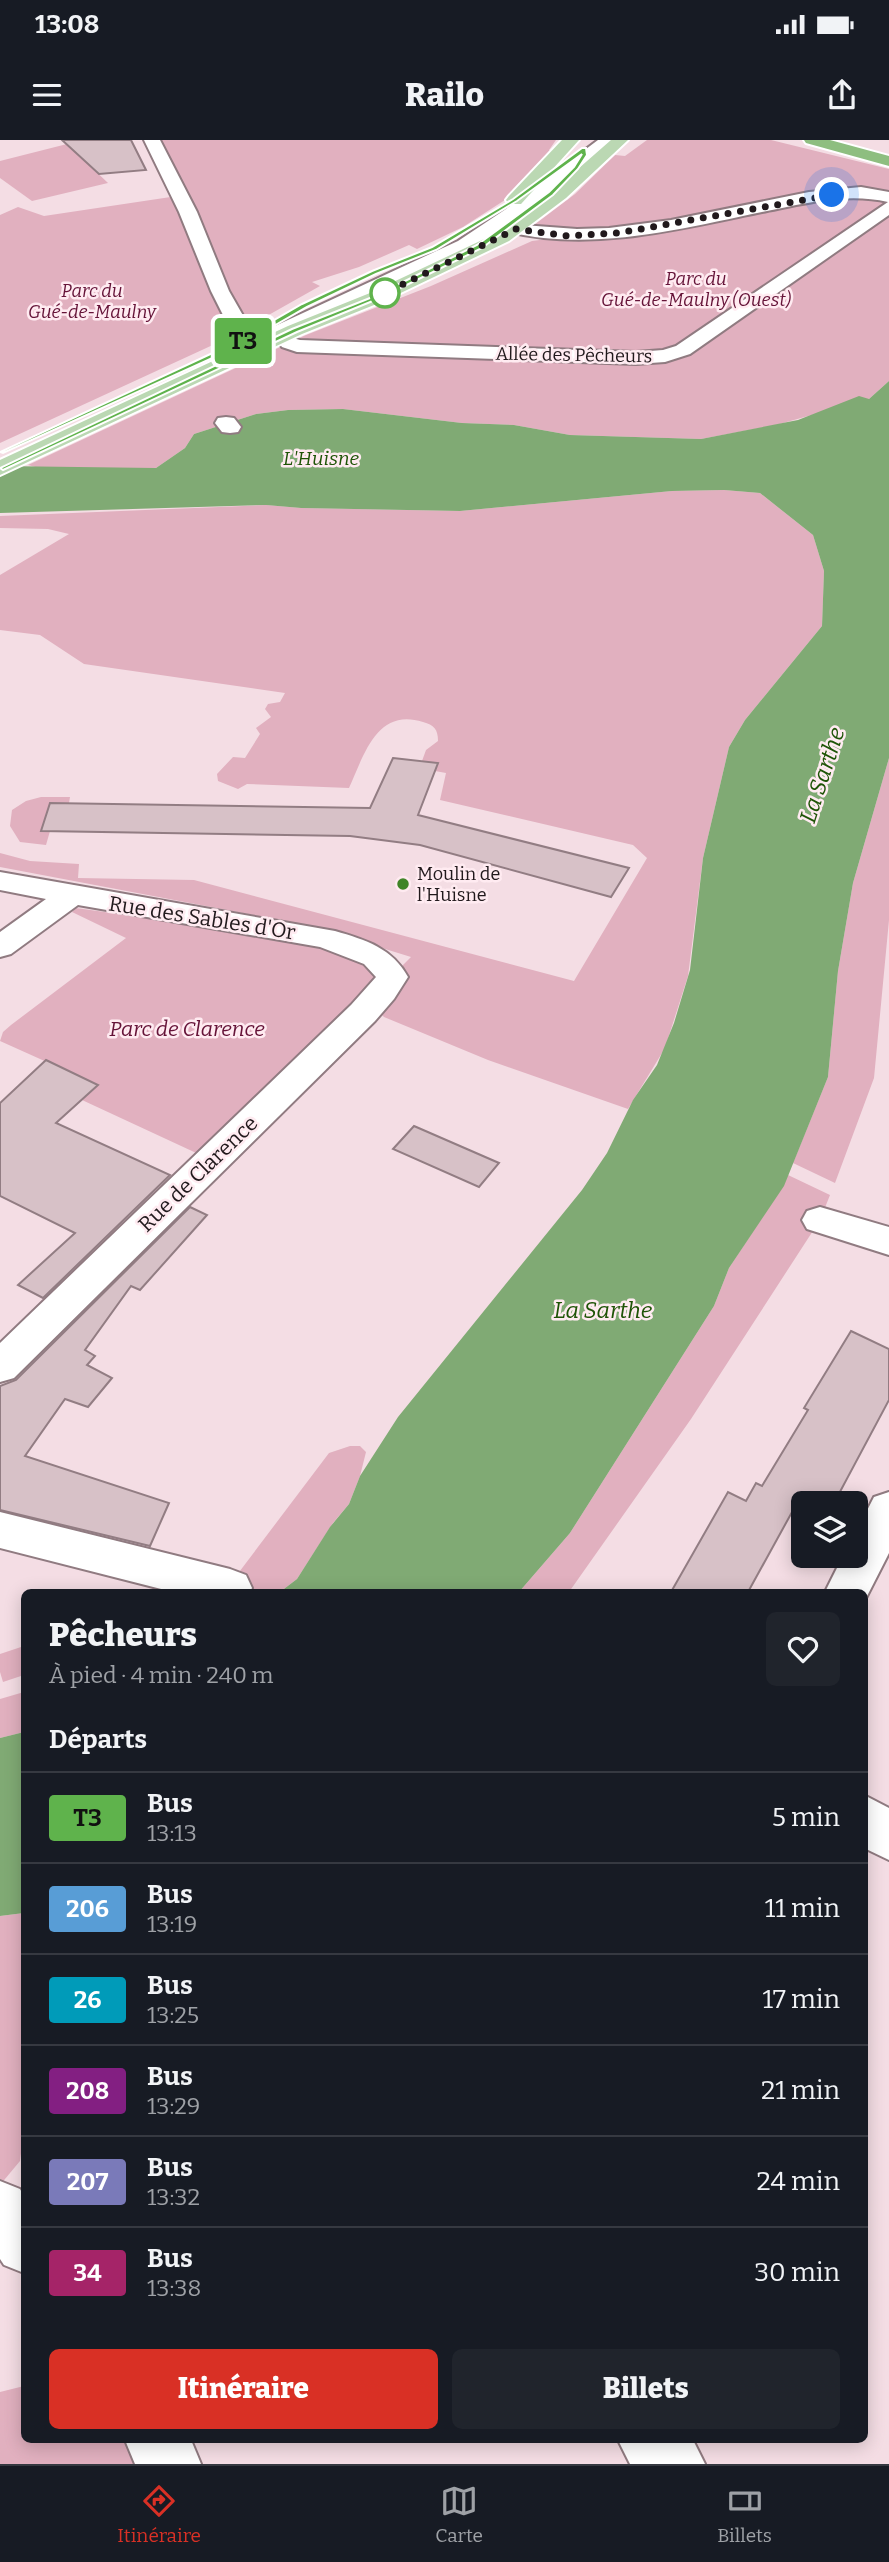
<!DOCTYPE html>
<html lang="fr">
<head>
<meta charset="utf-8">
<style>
  :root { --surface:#171b24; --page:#20242c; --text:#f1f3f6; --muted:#9ea1a6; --line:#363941; --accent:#d93025 }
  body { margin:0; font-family:Bitter,serif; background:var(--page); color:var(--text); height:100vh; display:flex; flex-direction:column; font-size:26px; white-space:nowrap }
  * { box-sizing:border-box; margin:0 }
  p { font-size:23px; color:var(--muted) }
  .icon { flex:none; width:38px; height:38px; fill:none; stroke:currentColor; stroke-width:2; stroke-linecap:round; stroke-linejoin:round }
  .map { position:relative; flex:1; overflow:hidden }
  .sheet { position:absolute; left:21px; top:1449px; width:847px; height:854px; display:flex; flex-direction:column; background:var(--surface); border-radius:10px; box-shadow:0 4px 18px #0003 }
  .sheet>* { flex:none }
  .badge { padding:0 14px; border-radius:5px; font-size:24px; line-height:46px }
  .fabs { position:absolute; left:791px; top:1351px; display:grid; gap:14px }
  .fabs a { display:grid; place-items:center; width:77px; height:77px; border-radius:10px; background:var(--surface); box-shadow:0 4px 18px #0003; font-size:35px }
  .you { position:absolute; width:35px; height:35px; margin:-18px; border:5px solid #fff; border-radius:50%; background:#1a73e8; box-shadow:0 0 0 10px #1a73e833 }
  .map>.badge { position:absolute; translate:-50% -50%; box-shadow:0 0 0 4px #fff }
  h2 { padding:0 28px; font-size:26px; line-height:63px }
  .round { display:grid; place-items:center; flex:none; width:74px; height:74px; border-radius:10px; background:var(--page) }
  .head { display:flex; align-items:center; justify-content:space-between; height:119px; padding:0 28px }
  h1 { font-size:33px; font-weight:800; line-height:52px }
  .cta { display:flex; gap:14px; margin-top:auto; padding:14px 28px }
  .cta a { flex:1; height:80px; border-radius:10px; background:var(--accent); color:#fff; font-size:28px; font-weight:800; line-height:80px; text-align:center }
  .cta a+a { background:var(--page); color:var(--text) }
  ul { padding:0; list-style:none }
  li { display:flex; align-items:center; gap:21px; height:91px; padding:0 28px; border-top:2px solid var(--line) }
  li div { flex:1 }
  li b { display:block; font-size:26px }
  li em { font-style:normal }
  li .badge { min-width:77px; font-weight:700; text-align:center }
  .status { display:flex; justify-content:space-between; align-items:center; height:49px; padding:0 35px; background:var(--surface); direction:ltr }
  .status svg { height:19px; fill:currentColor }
  header { display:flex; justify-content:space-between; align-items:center; height:91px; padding:0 28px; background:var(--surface); font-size:32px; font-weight:800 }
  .tabs { display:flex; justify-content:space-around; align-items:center; height:98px; border-top:2px solid var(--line); background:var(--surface); font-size:19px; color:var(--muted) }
  .tabs a { display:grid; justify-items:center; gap:4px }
  .tabs .active { color:var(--accent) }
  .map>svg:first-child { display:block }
  .green { fill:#e1b0bf }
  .water { fill:#80aa74 }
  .building { fill:#d7c1c7; stroke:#927d83; stroke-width:2 }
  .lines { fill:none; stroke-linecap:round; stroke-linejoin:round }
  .minor-casing { stroke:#907b81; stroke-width:4 }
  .major-casing { stroke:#fff; stroke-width:4 }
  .highway-casing { stroke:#fff; stroke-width:4 }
  .minor { fill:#fff; fill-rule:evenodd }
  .major { fill:#bbd8b3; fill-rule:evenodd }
  .highway { fill:#8ebe80; fill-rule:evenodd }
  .line { fill:#5fb34c; stroke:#fff; stroke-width:2 }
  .walk { stroke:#21191c; stroke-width:7; stroke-dasharray:0 12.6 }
  .stop-dot { fill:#fff; stroke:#5fb34c; stroke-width:3.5 }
  .poi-dot { fill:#3f8427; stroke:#ffebf1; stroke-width:2.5 }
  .labels { text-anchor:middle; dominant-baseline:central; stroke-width:5; stroke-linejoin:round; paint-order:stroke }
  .far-park-label { font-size:18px; font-style:italic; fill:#651338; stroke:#ffebf1 }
  .far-street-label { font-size:18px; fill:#21191c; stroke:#ffebf1 }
  .far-poi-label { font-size:18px; fill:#21191c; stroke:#ffebf1; text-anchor:start }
  .far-water-label { font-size:19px; font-style:italic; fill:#1e5406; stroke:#ffebf1 }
  .street-label { font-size:21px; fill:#21191c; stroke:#ffebf1 }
  .park-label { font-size:21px; font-style:italic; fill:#651338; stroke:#ffebf1 }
  .water-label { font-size:23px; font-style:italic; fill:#1e5406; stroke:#ffebf1 }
</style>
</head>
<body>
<div class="status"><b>13:08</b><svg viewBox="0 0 49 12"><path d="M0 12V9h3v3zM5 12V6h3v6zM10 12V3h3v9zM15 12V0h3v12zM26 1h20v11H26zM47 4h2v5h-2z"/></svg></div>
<header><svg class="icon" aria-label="menu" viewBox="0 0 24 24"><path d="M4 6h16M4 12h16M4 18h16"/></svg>Railo<svg class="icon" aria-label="share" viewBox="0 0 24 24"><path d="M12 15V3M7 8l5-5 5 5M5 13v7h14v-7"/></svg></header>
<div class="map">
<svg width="889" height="2324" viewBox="0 0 889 2324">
  <rect width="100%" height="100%" fill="#f4dde4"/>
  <g class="green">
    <path d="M160 0H556L549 10 554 12 511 56 463 87 417 109 409 105 359 127 312 142 320 146 228 198 0 303V75L18 67 44 76 184 55Z"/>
    <path d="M647 0H771L889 29V241L869 259 776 285 701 299 570 295 514 285 462 283 343 269 288 270 256 274 194 294 185 308 156 328H39L28 325 306 195 431 146 532 101 555 98 526 91 575 54 615 15 625 16Z"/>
    <path d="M67 4 108 43 32 61 0 38V21Z"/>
    <path d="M724 350 760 353 813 395 824 431 822 486 745 580 729 607 703 718 688 836 665 908 628 969 488 920 384 877 380 873 399 854 403 825 411 817 311 786 0 727V713L30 721 79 724 78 738 194 740 574 841 647 718 633 705 440 660 446 633 435 631 437 623 422 621 426 610 438 601C438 589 434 585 423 582 377 567 364 615 349 648L247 644 238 649 218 641 217 634 233 617 245 618 260 594 256 588 271 577 265 569 268 564 280 562 285 553 84 524 40 495 0 490V435L69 394 48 389 0 388V376L266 365 301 368 460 371 672 351Z"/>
    <path d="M889 618V780L874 938 835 1043 793 1023 828 937 838 831 853 743Z"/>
    <path d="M41 657H70L69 663H50L41 691H50L46 705 20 702 10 686 12 670 26 661Z"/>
    <path d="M76 768 303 800 368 820 376 843 207 1018 82 960 98 945 0 901 3 892 11 885 126 798 72 772Z"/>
    <path d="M788 1035 830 1055 820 1080 691 1279 569 1452H519L570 1393 714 1166 729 1128 783 1046Z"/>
    <path d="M350 1306H360L366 1312 360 1336 349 1364 333 1383 297 1439 280 1452H224L329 1313Z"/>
    <path d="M24 1506V1535L3 1542 0 1532V1514Z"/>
    <path d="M24 1552V1592L0 1598V1559Z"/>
    <path d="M24 1773V1989L20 2021 0 2045V1776Z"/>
    <path d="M24 2246V2300H155L171 2324H0V2252Z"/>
  </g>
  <g class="water">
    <path d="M889 241V618L853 743 838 831 828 937 784 1046 729 1128 714 1166 570 1393 519 1452H280L297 1439 330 1387 349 1364 360 1336 398 1277 582 1050 607 1013 633 960 657 925 674 883 690 830 703 718 729 607 745 580 822 486 824 431 813 395 760 353 724 350 672 351 460 371 301 368 266 365 0 373V326L156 328 185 308 194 294 256 274 288 270 343 269 462 283 514 285 570 295 701 299 798 280 859 256 869 259Z"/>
    <path d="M24 1592V1773L0 1776V1598Z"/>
  </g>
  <g class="building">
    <path d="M62 0H131L146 30 99 34Z"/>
    <path d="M393 618 438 623 418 675 629 728 611 757 420 705 350 696 41 691 50 663 370 668Z"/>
    <path d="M46 920 98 945 56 983 170 1035 43 1158 18 1145 75 1093 0 1056V963Z"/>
    <path d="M414 986 499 1023 479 1047 393 1009Z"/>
    <path d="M190 1067 207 1075 140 1150 131 1146 85 1210 95 1216 87 1225 112 1238 88 1267 65 1259 25 1316 169 1363 150 1406 0 1370V1246L16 1240Z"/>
    <path d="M851 1191 889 1209V1260L834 1363H797L748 1452H671L728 1352 746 1361 756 1343 762 1346 808 1270 804 1268Z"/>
  </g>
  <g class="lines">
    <g class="minor-casing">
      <g id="minor">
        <path d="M144 0H160L197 72 229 151 245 179 256 188 253 192H239L227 183 211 151 179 72Z"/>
        <path d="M598 0H616L518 77 470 109 250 212H236L233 208 236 204 458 101 506 69Z"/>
        <path d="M861 47 889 52V75L690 214 665 222 636 224 297 212 282 207 279 203 282 199 289 197 300 200 636 212 663 210 676 206 888 62C846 52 803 64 762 72 680 89 592 112 509 92L506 88 509 84 577 89 609 88 671 80 809 52Z"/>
        <path d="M226 277 234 278 241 287 238 292 230 293 222 292 215 283 218 278Z"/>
        <path d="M0 732 335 791C366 800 392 808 408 837L394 859 375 881 14 1238 0 1242V1203L351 865 376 837 364 824 320 807 78 765 11 814 0 817V792L46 759 0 750Z"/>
        <path d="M820 1067 889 1087V1115L807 1089 802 1080 807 1071Z"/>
        <path d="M889 1352V1413L864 1462V1452H825L843 1416H856V1392L874 1357Z"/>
        <path d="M0 1372 230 1429 246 1435 252 1448 250 1452H173L0 1408Z"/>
        <path d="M864 1655 889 1668V1720L864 1708Z"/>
        <path d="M0 2041 20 2049 24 2056V2133L4 2125 0 2119Z"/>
        <path d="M125 2300H191L201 2324H135Z"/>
        <path d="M618 2300H693L705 2324H630Z"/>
      </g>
    </g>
    <g class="major-casing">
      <g id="major">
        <path d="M562 0H579L521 64H509L506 60 509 56Z"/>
        <path d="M611 0H628L566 58 509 101 384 161 302 194 0 335V320L288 186 370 153 497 93 554 50Z"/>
      </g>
    </g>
    <g class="highway-casing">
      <path id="highway" d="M804 0H830L889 16V26L806 3Z"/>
    </g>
    <use href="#minor" class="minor"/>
    <use href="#major" class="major"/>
    <use href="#highway" class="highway"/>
  </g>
  <path class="line" d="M582 8H586L587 15 578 29 553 55 482 108 380 158 297 192 3 330 0 328 292 189 375 156 477 105 549 52 574 27 582 14 517 61 436 110 376 134 307 167 239 206 3 313 0 312 234 203 302 164 372 131 432 107 513 59Z"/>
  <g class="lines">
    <path class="walk" d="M385 153 377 157 516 89 568 96 618 93 832 55"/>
  </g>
  <circle class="stop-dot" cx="385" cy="153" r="14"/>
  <circle class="poi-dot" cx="403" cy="744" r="7"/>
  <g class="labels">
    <g class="far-park-label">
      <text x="696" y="139">Parc du<tspan x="696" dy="21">Gué-de-Maulny (Ouest)</tspan></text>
      <text x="92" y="151">Parc du<tspan x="92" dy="21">Gué-de-Maulny</tspan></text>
    </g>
    <g class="far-street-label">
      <text transform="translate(574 215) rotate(1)">Allée des Pêcheurs</text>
    </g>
    <g class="far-poi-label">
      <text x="417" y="734">Moulin de<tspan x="417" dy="21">l'Huisne</tspan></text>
    </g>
    <g class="far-water-label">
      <text x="321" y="318">L'Huisne</text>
    </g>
    <g class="street-label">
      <text transform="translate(202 778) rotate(9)">Rue des Sables d'Or</text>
      <text transform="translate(198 1034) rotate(-44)">Rue de Clarence</text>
    </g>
    <g class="park-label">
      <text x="187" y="889">Parc de Clarence</text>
    </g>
    <g class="water-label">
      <text transform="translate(822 635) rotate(-72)">La Sarthe</text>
      <text x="603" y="1170">La Sarthe</text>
    </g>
  </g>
</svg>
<div class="fabs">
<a><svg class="icon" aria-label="layers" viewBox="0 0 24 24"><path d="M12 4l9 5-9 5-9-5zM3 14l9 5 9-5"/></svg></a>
</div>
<div class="you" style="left:832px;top:55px"></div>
<b class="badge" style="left:243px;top:201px;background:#5fb34c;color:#111">T3</b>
<section class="sheet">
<div class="head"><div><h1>Pêcheurs</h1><p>À pied · 4 min · 240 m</p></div><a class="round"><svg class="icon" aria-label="heart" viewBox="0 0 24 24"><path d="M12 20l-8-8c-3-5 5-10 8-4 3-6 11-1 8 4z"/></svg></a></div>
<h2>Départs</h2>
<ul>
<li><span class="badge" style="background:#5fb34c;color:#111">T3</span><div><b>Bus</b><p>13:13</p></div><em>5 min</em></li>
<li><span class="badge" style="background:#589dd6;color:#fff">206</span><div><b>Bus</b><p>13:19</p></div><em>11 min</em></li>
<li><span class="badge" style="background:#009bb9;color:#fff">26</span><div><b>Bus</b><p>13:25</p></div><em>17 min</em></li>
<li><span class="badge" style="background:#831f82;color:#fff">208</span><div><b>Bus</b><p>13:29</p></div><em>21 min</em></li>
<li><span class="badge" style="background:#7a7ab9;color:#fff">207</span><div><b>Bus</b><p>13:32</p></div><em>24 min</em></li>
<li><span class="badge" style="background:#a52468;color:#fff">34</span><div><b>Bus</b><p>13:38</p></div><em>30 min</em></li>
</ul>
<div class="cta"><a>Itinéraire</a><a>Billets</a></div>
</section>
</div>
<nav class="tabs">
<a class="active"><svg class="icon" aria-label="directions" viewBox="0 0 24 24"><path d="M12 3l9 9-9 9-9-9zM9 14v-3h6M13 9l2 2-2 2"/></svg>Itinéraire</a>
<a><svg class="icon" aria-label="map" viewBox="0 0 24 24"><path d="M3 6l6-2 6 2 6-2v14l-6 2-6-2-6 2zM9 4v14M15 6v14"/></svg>Carte</a>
<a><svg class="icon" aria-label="tickets" viewBox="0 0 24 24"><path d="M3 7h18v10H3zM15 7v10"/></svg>Billets</a>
</nav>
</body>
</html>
